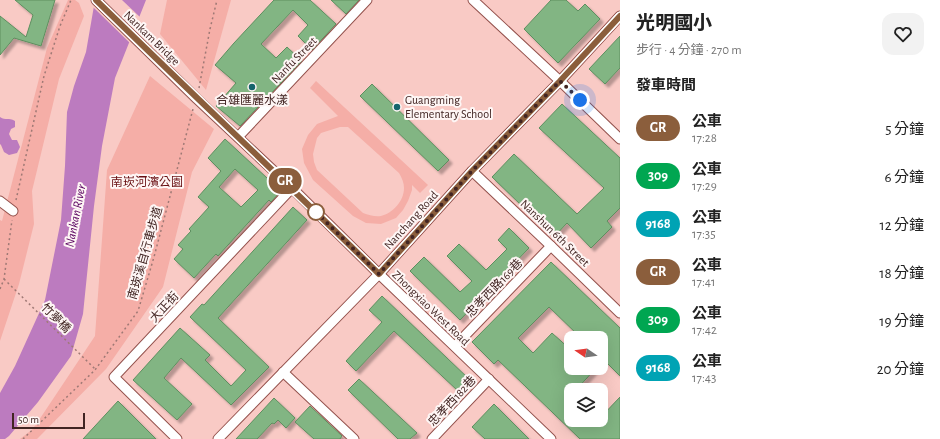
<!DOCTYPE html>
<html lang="zh-TW">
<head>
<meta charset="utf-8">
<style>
  :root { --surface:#fff; --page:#f2f2f2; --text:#222; --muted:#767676 }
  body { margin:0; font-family:"Alegreya Sans","Noto Sans TC",sans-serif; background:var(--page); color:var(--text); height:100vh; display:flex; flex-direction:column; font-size:15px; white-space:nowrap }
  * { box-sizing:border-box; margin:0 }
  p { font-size:13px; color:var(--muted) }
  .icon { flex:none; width:22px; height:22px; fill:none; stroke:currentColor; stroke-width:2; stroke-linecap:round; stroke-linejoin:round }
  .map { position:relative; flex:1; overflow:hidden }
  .sheet { display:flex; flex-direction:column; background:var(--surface); width:320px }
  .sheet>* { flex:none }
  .badge { padding:0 8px; border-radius:13px; font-size:14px; line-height:26px }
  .needle { width:26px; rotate:283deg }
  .fabs { position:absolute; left:564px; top:331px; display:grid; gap:8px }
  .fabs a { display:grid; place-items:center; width:44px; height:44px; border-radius:8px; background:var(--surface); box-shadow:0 4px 16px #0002; font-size:20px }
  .scale { position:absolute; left:12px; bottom:10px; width:73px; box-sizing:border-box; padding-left:4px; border:2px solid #412422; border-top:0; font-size:11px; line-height:14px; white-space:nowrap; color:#412422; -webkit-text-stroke:3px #fef6f5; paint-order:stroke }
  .you { position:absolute; width:20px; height:20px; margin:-10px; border:3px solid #fff; border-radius:50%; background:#1a73e8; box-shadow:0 0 0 6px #1a73e833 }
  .map>.badge { position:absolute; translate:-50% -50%; box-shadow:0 0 0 2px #fff }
  h2 { padding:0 16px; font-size:15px; line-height:36px }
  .round { display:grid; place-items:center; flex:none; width:42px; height:42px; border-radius:12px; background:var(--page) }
  .headline { display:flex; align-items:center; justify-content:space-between; height:68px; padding:0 16px }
  h1 { font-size:19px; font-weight:800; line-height:30px }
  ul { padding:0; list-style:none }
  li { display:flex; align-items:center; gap:12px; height:48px; padding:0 16px }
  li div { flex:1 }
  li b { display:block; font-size:15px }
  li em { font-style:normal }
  li .badge { min-width:44px; font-weight:700; text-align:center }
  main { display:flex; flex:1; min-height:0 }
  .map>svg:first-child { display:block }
  .green { fill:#f5aea7; fill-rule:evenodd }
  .water { fill:#bc7bbf }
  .pier { fill:#f9cac5 }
  .building { fill:#82b583; stroke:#5d8f5f; fill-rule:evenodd; filter:url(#shadow) }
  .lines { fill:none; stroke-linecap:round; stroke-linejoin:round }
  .minor-casing { stroke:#94524d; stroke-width:11 }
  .path { stroke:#9f7975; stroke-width:1.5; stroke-dasharray:2 3; stroke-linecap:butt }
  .minor { stroke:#fff; stroke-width:9 }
  .line-casing { stroke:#fff; stroke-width:9 }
  .line { stroke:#8b5e3c; stroke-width:6 }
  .walk { stroke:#412422; stroke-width:4; stroke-dasharray:0 7.2 }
  .poi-dot { fill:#16646c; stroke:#fef6f5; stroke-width:1.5 }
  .stop-dot { fill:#fff; stroke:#8b5e3c; stroke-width:2 }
  .labels { text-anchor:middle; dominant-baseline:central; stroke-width:4; stroke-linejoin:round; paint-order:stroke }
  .street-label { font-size:12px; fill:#412422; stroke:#fef6f5 }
  .poi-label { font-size:12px; fill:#412422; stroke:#fef6f5 }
  .park-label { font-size:12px; fill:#691013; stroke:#fef6f5 }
  .water-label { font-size:13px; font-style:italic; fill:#5a0360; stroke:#fef6f5 }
</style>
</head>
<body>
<main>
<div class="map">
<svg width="620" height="439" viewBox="0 0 620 439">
  <defs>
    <filter id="shadow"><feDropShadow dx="3.5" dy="3.5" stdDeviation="1" flood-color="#0004"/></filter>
  </defs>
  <rect width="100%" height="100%" fill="#f9cac5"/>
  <g class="green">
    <path d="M68 0H75L79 3 84 16 59 79 32 191 34 224 19 284 0 341V220L2 221 47 48Z"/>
    <path d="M167 0H231L206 90 160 34Z"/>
    <path d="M150 76 214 129 192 172 163 287 106 369 37 439H20L33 429 95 336 107 170Z"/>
    <path d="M316 81 428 185 420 193 412 185V190L408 201 403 210 396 218 381 224 366 223 353 216 313 180 304 163 302 149 308 135 317 124 338 116 310 88ZM340 127H348L399 173C402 178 404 183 404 188 404 201 393 213 381 216 375 217 369 215 363 213L317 170 314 162 313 154 317 138 321 133Z"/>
  </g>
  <g class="water">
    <path d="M95 0H146L115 78 102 146 94 206 83 314 71 356 38 402 9 436 5 439H0V393L15 366 45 300 61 220 65 166 67 112 74 86 86 52Z"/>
    <path d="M0 117C6 121 8 117 15 121V127L11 129 9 134 12 140H17L20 147 17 153 9 155 4 152 1 145 0 144Z"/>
  </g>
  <path class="pier" d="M93 0H122L141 18 131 44 92 6Z"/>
  <g class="building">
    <path d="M15 0H55L41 46 14 38 0 55V16L26 37 33 15Z"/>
    <path d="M274 0H310L336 24 312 50 298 36 308 25 293 10 261 44 276 58 287 47 302 61 240 126 216 106 236 83 215 65 234 43Z"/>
    <path d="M331 0H359L346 14Z"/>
    <path d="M551 0H566L578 11 585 4 600 19 558 63 524 29Z"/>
    <path d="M620 36V68L605 84 589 69Z"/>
    <path d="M372 84 449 160 438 171 360 96Z"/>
    <path d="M562 104 620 158V208L607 221 612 227 591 248 567 223 554 237 492 177 514 154 577 214 604 188 539 128Z"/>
    <path d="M225 139 281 191 271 202 269 200 218 256 216 254 194 278 174 259 183 249 178 245 191 231 189 229 209 207 198 197 221 171 208 158ZM235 169 258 190 241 207 219 187Z"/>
    <path d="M293 207 307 220 218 318 269 367 231 405 181 358 164 378 192 404 177 420 133 380 180 328 210 355 205 360 231 386 246 370 190 317 202 304 204 305Z"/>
    <path d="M509 228 529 248 460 320 410 271 424 257 460 292 472 281 447 256 459 244 486 270 507 249 498 240Z"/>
    <path d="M551 262 620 328V376L601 357V338H581L549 307 518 338 533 353 552 333 571 350V368H596L576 390H571V420H601V417L620 397V439H580L498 360 494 364 472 342Z"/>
    <path d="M382 296 469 379 458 391 394 331 356 371 346 361 382 322 369 310Z"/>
    <path d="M359 379 417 433 410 439H398L348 390Z"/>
    <path d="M274 398 295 418 286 428 278 420 274 424 272 423 257 439H236Z"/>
    <path d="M118 401 156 439H83Z"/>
    <path d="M494 404 529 439H485L472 427Z"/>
    <path d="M310 406 342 436 340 439H314L295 422Z"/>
  </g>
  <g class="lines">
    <g class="minor-casing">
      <g id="minor">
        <path d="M96 0 197 99 292 188 379 274 551 439"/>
        <path d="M473 0 560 81 620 139"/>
        <path d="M238 137 367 0"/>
        <path d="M472 171 551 246 620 313"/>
        <path d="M0 201 13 211"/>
        <path d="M455 346 551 246"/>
        <path d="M283 372 354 439"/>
        <path d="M177 439 114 377 292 188"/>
        <path d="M218 439 379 274 472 171 560 81 620 16"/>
        <path d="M432 439 489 379"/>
      </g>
    </g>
    <g class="path">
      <path d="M199 88 210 29 217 0"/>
      <path d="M16 200 44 76 60 26 71 0"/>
      <path d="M4 279 95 369"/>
      <path d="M0 289 4 279 12 220"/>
      <path d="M23 439 95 370 138 311 154 257 193 109"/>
    </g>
    <use href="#minor" class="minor"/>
  </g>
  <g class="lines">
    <g class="line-casing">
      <path id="line" d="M96 0C190 92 286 182 379 274L472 171 560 81 620 16"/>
    </g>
    <use href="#line" class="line"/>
    <path class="walk" d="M316 212 314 210 379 274 472 171 560 81 580 100"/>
  </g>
  <g class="poi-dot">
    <circle cx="252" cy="87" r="4"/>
    <circle cx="397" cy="107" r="4"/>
  </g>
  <circle class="stop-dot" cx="316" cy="212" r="8"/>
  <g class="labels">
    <g class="street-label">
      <text transform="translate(152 38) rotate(44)">Nankam Bridge</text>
      <text transform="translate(294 60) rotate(-46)">Nanfu Street</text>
      <text transform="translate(411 220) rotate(-48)">Nanchang Road</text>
      <text transform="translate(555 233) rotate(44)">Nanshun 6th Street</text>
      <text transform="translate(145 253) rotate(-74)">南崁溪自行車步道</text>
      <text transform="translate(494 288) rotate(-46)">忠孝西路169巷</text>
      <text transform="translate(164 307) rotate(-47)">大正街</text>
      <text transform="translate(431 308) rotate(44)">Zhongxiao West Road</text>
      <text transform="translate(56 318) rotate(45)">竹夢橋</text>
      <text transform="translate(452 401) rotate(-47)">忠孝西182巷</text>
    </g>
    <g class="poi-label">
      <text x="252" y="100">合雄匯麗水漾</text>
      <text x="405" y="100" text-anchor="start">Guangming<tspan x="405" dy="14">Elementary School</tspan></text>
    </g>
    <g class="park-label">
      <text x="147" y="182">南崁河濱公園</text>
    </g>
    <g class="water-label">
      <text transform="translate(76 216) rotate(-79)">Nankan River</text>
    </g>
  </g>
</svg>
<div class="fabs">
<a><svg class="needle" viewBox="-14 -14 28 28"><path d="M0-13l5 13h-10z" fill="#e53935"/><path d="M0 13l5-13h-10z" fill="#767676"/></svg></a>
<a><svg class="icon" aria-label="layers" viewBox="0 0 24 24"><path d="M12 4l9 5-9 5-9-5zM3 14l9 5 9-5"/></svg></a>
</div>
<div class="scale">50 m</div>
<div class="you" style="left:580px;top:100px"></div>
<b class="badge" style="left:285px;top:181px;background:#8b5e3c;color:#fff">GR</b>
</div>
<section class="sheet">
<div class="headline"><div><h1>光明國小</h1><p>步行 · 4 分鐘 · 270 m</p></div><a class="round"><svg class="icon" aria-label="heart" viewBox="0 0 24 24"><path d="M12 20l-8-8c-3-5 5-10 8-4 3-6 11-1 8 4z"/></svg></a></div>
<h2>發車時間</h2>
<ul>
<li><span class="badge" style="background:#8b5e3c;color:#fff">GR</span><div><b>公車</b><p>17:28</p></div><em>5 分鐘</em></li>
<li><span class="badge" style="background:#00a651;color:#fff">309</span><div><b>公車</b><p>17:29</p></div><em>6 分鐘</em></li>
<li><span class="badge" style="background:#00a3b4;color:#fff">9168</span><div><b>公車</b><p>17:35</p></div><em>12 分鐘</em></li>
<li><span class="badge" style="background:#8b5e3c;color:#fff">GR</span><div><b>公車</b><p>17:41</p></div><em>18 分鐘</em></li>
<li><span class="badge" style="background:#00a651;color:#fff">309</span><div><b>公車</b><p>17:42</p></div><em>19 分鐘</em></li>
<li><span class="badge" style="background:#00a3b4;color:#fff">9168</span><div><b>公車</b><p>17:43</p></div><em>20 分鐘</em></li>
</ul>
</section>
</main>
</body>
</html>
